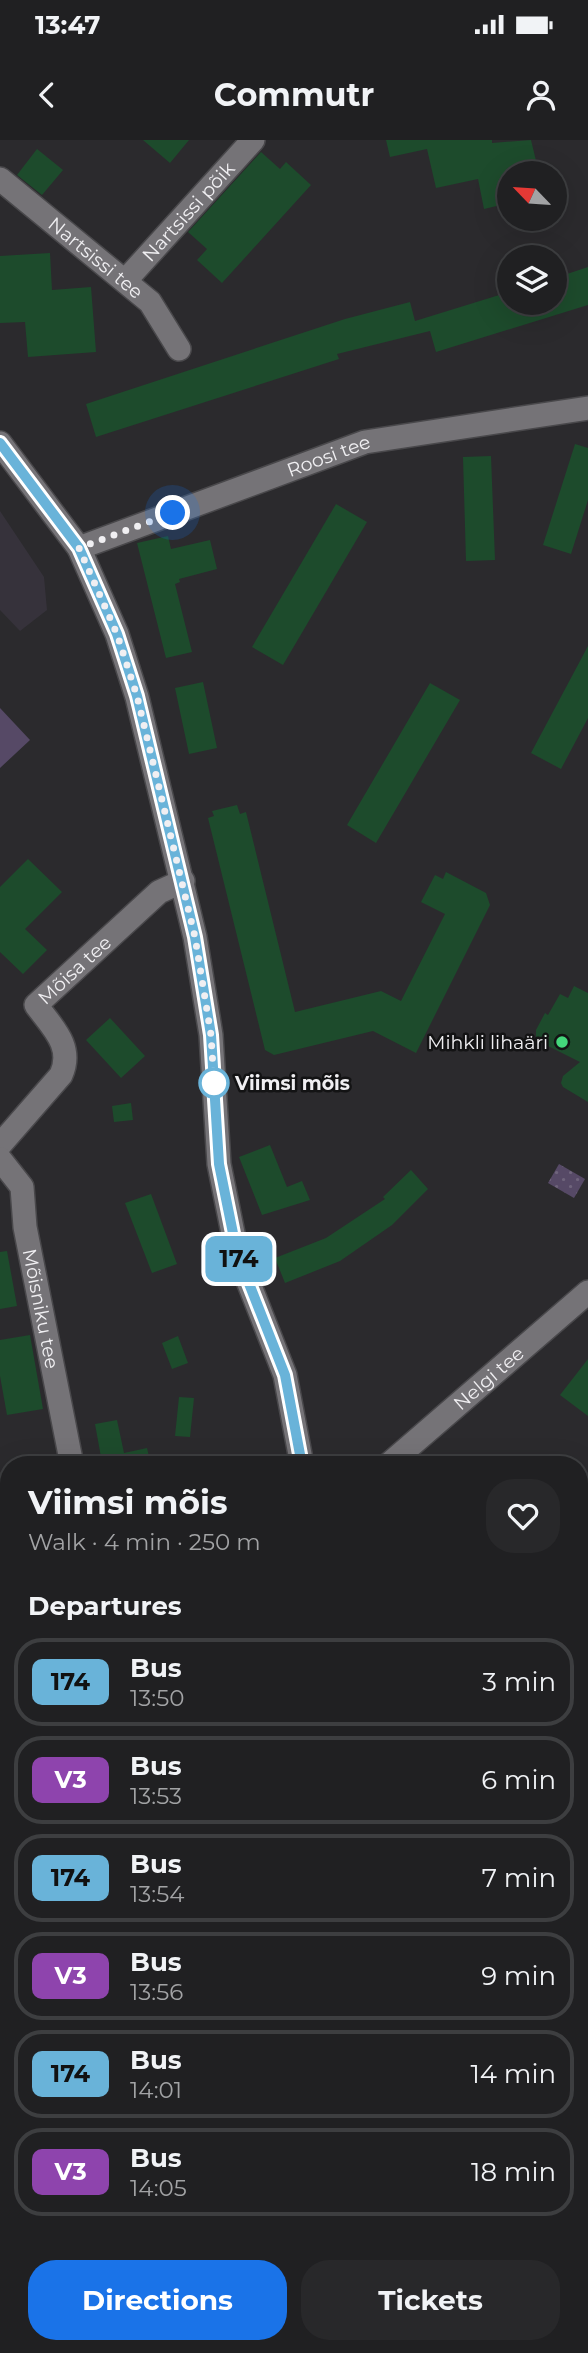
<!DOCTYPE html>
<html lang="en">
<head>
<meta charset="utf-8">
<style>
  :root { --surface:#202022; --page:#28282a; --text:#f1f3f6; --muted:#a2a3a5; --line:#3d3e40; --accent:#1a73e8 }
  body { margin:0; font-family:Montserrat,sans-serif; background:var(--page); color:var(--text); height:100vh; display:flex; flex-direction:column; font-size:26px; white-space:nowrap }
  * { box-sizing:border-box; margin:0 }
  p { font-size:23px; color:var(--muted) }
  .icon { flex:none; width:38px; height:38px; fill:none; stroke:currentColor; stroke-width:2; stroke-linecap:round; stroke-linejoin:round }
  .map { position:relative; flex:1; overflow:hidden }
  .sheet { position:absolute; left:0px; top:1316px; width:588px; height:898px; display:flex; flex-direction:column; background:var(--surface); border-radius:28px 28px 0 0; box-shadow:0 7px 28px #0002,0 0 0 2px var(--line) }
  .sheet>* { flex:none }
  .badge { padding:0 14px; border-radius:10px; font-size:24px; line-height:46px }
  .needle { width:46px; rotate:295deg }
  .tools { position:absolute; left:497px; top:21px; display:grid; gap:14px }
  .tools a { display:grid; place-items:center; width:70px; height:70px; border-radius:50%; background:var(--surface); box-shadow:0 7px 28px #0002,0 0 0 2px var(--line); font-size:35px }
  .you { position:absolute; width:35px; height:35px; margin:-18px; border:5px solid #fff; border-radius:50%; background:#1a73e8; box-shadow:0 0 0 10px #1a73e833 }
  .map>.badge { position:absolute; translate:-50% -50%; box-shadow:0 0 0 4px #fff }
  h2 { padding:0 28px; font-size:26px; line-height:63px }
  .round { display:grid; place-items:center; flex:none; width:74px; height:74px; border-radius:28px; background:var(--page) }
  .overview { display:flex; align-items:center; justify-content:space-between; height:119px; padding:0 28px }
  h1 { font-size:33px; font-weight:700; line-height:52px }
  .primary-button { display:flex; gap:14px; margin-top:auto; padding:14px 28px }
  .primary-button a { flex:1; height:80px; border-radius:28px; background:var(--accent); color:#fff; font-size:28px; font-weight:700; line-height:80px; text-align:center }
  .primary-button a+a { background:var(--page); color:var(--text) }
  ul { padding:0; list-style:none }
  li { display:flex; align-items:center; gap:21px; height:88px; margin:0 14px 10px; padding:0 14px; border:4px solid var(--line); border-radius:28px }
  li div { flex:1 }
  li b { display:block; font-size:26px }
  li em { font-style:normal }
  li .badge { min-width:77px; font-weight:700; text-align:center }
  .status { display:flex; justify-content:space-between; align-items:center; height:49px; padding:0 35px; background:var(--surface); direction:ltr }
  .status svg { height:19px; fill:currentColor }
  header { display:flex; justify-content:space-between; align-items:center; height:91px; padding:0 28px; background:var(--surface); font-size:32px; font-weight:700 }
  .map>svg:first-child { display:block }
  .built { fill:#36323b }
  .green { fill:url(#green-dots) }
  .pitch { fill:#564966 }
  .building { fill:#1d4b2c }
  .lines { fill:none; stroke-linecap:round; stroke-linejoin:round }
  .minor-casing { stroke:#49484b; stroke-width:26 }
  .major-casing { stroke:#49484b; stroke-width:32 }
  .minor { stroke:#757377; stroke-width:23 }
  .major { stroke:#9377b0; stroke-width:28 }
  .rail { stroke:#9d9c9f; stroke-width:5; stroke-dasharray:10 5; stroke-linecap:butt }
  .line-casing { stroke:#fff; stroke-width:16 }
  .line { stroke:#69b3d9; stroke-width:10 }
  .walk { stroke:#f0eff2; stroke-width:7; stroke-dasharray:0 12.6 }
  .poi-dot { fill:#44d77b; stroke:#131314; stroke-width:2.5 }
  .stop-dot { fill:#fff; stroke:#69b3d9; stroke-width:3.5 }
  .labels { text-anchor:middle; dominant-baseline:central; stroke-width:5; stroke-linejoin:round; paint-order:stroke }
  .street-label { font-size:19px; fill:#f0eff2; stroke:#131314 }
  .poi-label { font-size:19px; fill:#f0eff2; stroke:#131314; text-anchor:end }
  .stop-label { font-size:19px; font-weight:bold; fill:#f0eff2; stroke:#131314; text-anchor:start }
</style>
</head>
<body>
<div class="status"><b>13:47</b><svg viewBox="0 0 49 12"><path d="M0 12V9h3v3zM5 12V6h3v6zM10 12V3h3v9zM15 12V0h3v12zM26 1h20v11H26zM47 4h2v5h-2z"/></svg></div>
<header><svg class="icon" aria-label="back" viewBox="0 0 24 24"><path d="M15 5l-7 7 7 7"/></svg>Commutr<svg class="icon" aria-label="person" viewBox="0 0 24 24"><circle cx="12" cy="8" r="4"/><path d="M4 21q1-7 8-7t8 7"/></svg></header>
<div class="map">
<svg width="588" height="2213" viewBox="0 0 588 2213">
  <defs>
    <pattern id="green-dots" width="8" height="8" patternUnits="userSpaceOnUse" patternTransform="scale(1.75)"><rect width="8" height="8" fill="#564966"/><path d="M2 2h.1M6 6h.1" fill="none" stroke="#6f647c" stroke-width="1.8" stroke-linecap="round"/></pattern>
  </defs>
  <rect width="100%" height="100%" fill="#2b2a2d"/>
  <g class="built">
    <path d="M0 371 44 437 47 470 20 491 0 470Z"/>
    <path d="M366 2205H430L433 2213H353Z"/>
  </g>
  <g class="green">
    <path d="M559 1024 585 1039 574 1058 548 1043Z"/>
    <path d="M0 1452 9 1462V1959H0Z"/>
  </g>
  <path class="pitch" d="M0 568 30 600 0 628Z"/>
  <g class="building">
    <path d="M143 0H189L170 23Z"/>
    <path d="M386 0H492V3L531 0 539 33H509V63L484 69 478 39 436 48 427 9 390 17Z"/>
    <path d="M37 9 63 30 42 55 17 35Z"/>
    <path d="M261 12 280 29 286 22 311 45 222 143 197 120 207 109 188 92Z"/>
    <path d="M50 113 52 150 91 147 96 212 28 217 25 182 0 183V116Z"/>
    <path d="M588 127V165L436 212 430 191 337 214 339 219 96 297 86 264 345 179 410 162 415 181 509 152V163H555V138Z"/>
    <path d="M575 304 588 308V360L571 414 543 405Z"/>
    <path d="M491 316 495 420 466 421 463 317Z"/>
    <path d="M336 364 367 382 283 525 252 507Z"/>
    <path d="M168 396 171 409 210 400 217 429 179 439 180 442 175 444 192 512 166 518 137 403Z"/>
    <path d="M588 506V578L561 629 531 613Z"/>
    <path d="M203 542 217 608 189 614 175 548Z"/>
    <path d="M430 543 460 560 376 703 347 685Z"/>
    <path d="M237 665 240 674 246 672 295 872 381 851 401 861 445 774 421 762 435 735 443 739 446 732 486 753 490 765 416 913 373 891 274 915 265 910 208 678 214 676 212 671Z"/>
    <path d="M28 719 62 752 25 789 47 810 23 834 0 812V747Z"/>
    <path d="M574 846 588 853V962L563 947 561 943 563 936 580 922 536 900V890L545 873 548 875 560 854 568 858Z"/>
    <path d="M110 878 145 916 121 938 86 900Z"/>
    <path d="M131 963 133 980 114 982 112 966Z"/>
    <path d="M270 1005 287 1047 302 1041 310 1060 262 1075 239 1017Z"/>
    <path d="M411 1030 428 1049 392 1085 340 1121 285 1143 275 1118 326 1098 385 1059 383 1057Z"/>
    <path d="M151 1054 177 1124 152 1133 125 1063Z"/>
    <path d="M7 1111 17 1166 0 1169V1112Z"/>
    <path d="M30 1195 43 1269 7 1275 0 1236V1200Z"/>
    <path d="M178 1196 188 1223 172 1229 162 1203Z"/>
    <path d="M588 1219V1276L560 1255Z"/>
    <path d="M179 1257 194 1258 190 1297 175 1296Z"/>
    <path d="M117 1280 124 1313 147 1308 151 1325H97V1318L101 1317 95 1284Z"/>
  </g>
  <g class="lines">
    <g class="minor-casing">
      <g id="minor">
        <path id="s1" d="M0 39 150 162 179 209"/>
        <path id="s2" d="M125 141 253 0"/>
        <path d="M0 303 79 408 117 494 137 557 195 797 211 895 219 1024 237 1113 285 1235 302 1325"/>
        <path id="s3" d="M79 408 365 302 588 268"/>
        <path id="s4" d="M0 1005 61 935C74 906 52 887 36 865L159 752 183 741"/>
        <path id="s5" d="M0 1019 22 1047 25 1087 72 1325"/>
        <path id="s6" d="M388 1325 588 1152"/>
        <path d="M0 1374 9 1383"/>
        <path d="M579 1742 588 1755"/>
        <path d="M579 1787 588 1781"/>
        <path d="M0 1974 9 1975"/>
        <path d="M0 1994H9"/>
        <path d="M579 2079 588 2077"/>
      </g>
    </g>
    <g class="major-casing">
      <g id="major">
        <path d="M517 2205 524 2213"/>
        <path d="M547 2205 555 2213"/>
      </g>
    </g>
    <use href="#minor" class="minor"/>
    <use href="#major" class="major"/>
    <g class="rail">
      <path d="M579 2037 588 2032"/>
      <path d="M263 2213 277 2205"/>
    </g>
  </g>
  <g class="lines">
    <g class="line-casing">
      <path id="line" d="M0 303 79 408 117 494 137 556 195 797 211 895 219 1024 237 1113 285 1235 302 1325"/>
    </g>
    <use href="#line" class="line"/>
    <path class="walk" d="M173 373 79 408 117 494 137 556 195 797 211 895 214 943"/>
  </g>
  <circle class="poi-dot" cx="562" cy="902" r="7"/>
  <circle class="stop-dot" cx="214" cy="943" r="14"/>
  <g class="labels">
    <g class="street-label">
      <text stroke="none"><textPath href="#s2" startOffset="94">Nartsissi põik</textPath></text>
      <text stroke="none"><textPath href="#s1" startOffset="124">Nartsissi tee</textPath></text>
      <text stroke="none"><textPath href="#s3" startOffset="266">Roosi tee</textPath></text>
      <text stroke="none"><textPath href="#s4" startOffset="224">Mõisa tee</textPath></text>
      <text stroke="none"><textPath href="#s5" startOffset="159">Mõisniku tee</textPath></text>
      <text stroke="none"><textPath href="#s6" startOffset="133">Nelgi tee</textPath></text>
    </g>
    <g class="poi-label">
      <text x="548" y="902">Mihkli lihaäri</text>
    </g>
    <g class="stop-label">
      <text x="235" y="943">Viimsi mõis</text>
    </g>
  </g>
</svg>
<div class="tools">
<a><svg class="needle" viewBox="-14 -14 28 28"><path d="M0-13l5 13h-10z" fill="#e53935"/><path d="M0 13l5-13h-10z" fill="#a2a3a5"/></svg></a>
<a><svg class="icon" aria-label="layers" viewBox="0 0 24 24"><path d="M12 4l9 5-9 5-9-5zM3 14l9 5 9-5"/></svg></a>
</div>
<div class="you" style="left:173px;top:373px"></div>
<b class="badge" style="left:239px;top:1119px;background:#69b3d9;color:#111">174</b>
<section class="sheet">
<div class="overview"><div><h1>Viimsi mõis</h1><p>Walk · 4 min · 250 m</p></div><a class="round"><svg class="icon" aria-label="heart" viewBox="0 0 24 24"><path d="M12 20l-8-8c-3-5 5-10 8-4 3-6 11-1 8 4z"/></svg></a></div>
<h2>Departures</h2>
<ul>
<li><span class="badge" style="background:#69b3d9;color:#111">174</span><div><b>Bus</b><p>13:50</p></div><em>3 min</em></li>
<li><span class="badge" style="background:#8e44ad;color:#fff">V3</span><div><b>Bus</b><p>13:53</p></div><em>6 min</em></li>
<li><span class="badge" style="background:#69b3d9;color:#111">174</span><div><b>Bus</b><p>13:54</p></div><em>7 min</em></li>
<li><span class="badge" style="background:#8e44ad;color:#fff">V3</span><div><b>Bus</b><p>13:56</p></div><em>9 min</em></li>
<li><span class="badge" style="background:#69b3d9;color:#111">174</span><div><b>Bus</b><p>14:01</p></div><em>14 min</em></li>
<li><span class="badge" style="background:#8e44ad;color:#fff">V3</span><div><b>Bus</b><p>14:05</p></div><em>18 min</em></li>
</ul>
<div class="primary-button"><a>Directions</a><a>Tickets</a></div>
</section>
</div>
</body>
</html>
